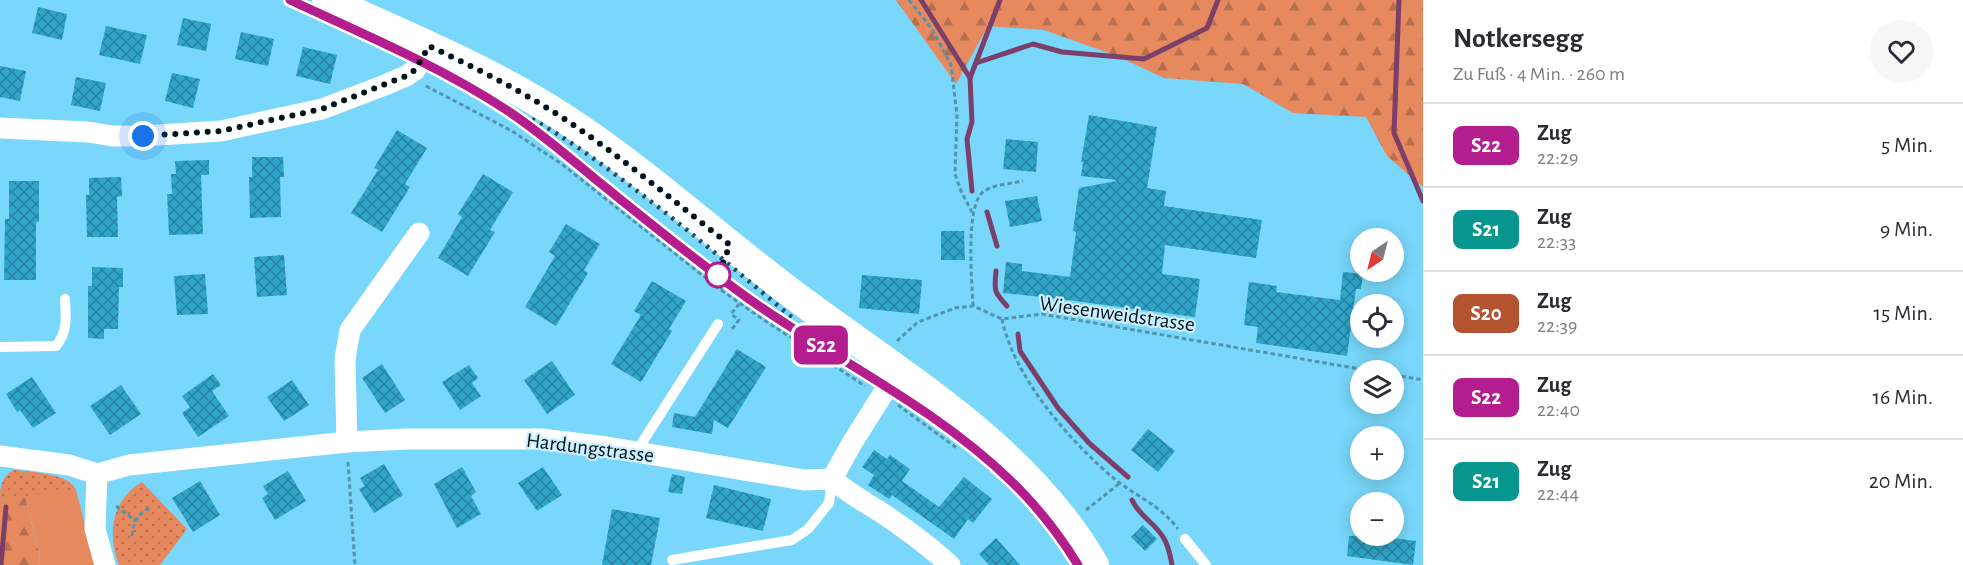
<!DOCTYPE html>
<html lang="de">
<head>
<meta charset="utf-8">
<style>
  :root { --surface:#fff; --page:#f7f7f7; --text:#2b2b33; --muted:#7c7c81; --line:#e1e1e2 }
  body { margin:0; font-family:"Alegreya Sans",sans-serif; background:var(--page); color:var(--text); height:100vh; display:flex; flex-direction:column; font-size:22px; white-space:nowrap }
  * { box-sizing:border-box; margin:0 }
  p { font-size:20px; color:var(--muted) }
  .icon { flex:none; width:33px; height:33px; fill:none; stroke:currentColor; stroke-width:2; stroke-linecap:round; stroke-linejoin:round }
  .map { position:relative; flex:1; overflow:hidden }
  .drawer { display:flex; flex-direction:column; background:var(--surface); width:540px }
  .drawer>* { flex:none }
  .badge { padding:0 12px; border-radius:9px; font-size:21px; line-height:39px }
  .needle { width:39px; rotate:215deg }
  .tools { position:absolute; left:1350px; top:228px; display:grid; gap:12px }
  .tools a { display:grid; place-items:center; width:54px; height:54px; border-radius:50%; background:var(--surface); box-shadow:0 3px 15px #0003; font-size:30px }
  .you { position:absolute; width:30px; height:30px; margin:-15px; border:4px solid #fff; border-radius:50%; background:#1a73e8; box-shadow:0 0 0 9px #1a73e833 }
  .map>.badge { position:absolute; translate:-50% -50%; box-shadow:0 0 0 3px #fff }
  .round { display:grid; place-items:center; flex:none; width:63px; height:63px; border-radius:32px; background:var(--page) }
  .headline { display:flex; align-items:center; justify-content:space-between; height:102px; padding:0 30px }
  h1 { font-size:28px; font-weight:700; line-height:45px }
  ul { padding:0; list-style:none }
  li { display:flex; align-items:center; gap:18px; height:84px; padding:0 30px; border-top:2px solid var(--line) }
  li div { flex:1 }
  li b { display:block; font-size:22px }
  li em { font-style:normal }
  li .badge { min-width:66px; font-weight:700; text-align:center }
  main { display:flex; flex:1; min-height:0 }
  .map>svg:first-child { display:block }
  .forest { fill:url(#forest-firs) }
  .park { fill:url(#park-dots) }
  .pitch { fill:#e6895f }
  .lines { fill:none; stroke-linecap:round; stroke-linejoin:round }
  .stream { stroke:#7b3f6a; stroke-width:5 }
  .building { fill:url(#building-cross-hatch) }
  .path { stroke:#5095ae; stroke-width:3; stroke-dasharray:4.5 3; stroke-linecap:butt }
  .lane { stroke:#fff; stroke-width:10 }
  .street { stroke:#fff; stroke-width:21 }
  .secondary { stroke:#fff; stroke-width:30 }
  .rail { stroke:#224b5a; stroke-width:4.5; stroke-dasharray:3 6; stroke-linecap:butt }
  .line-casing { stroke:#fff; stroke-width:14 }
  .line { stroke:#b41d8e; stroke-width:9 }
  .walk { stroke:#01141b; stroke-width:6; stroke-dasharray:0 10.8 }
  .stop-dot { fill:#fff; stroke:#b41d8e; stroke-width:3 }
  .labels { text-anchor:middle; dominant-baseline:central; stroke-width:4.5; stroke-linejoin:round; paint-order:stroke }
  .street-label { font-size:21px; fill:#01141b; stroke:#cdeffe }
</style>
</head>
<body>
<main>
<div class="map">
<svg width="1423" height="565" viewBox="0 0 1423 565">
  <defs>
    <pattern id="forest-firs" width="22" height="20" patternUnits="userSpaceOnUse" patternTransform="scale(1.5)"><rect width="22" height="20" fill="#e6895f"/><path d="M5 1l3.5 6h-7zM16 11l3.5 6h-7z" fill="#b86f4e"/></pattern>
    <pattern id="park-dots" width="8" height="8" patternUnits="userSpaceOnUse" patternTransform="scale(1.5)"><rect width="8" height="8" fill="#e6895f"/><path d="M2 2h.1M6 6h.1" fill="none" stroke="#b86f4e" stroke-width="1.8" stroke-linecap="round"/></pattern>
    <pattern id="building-cross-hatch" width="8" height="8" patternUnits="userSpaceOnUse" patternTransform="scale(1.5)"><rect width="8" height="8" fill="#30a4c9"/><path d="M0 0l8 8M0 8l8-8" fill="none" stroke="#2684a2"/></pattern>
  </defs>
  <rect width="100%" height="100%" fill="#78d7fa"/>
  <g class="forest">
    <path d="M896 0H1423V187L1387 156 1366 117 1293 113 1243 84 1164 78 1117 56 1044 30 988 26 956 84Z"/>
    <path d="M25 496 40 558 39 565H0V501Z"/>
  </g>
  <g class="park">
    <path d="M14 470C30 472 70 473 76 490L0 501C0 487 1 477 14 470Z"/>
    <path d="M142 482 187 529 160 565H119C107 534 111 500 142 482Z"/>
  </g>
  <path class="pitch" d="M76 490 95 565H39L40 557 25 496Z"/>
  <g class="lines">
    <g class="stream">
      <path d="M921 0 970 78 972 122 967 139 972 191"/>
      <path d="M1399 0 1394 133 1423 201"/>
      <path d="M976 63 1033 44 1062 52 1144 59 1207 28 1218 0"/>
      <path d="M970 78 1000 0"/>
      <path d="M987 212 997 246"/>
      <path d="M996 271C994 291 994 292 1007 306"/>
      <path d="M1018 334 1020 351 1058 408 1089 443 1128 477"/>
      <path d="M1132 500C1139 516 1155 523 1163 537 1169 546 1170 555 1172 565"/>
      <path d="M1 565 6 507"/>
    </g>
  </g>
  <g class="building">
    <path d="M38 7 67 14 62 40 32 33Z"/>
    <path d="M183 18 211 24 206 51 177 45Z"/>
    <path d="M106 26 147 35 140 64 99 55Z"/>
    <path d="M241 32 274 39 268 66 235 59Z"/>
    <path d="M303 47 337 55 330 84 296 76Z"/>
    <path d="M0 66 26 71 20 101 0 97Z"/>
    <path d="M172 73 200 79 193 108 165 101Z"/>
    <path d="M76 77 106 83 100 111 71 105Z"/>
    <path d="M1089 115 1157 127 1147 188 1166 191 1164 206 1262 220 1256 258 1165 245 1162 274 1200 279 1195 317 1060 299 1003 293 1006 262 1022 264V271L1070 277 1076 232 1073 231 1079 188 1116 181V180L1081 176 1083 162H1081Z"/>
    <path d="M397 130 427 148 405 184 410 187 382 232 351 213 378 170 374 168Z"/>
    <path d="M1006 139 1038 142 1036 172 1003 169Z"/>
    <path d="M252 157H283L284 177H280L281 217 250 218 249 177H252Z"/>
    <path d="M209 160V175H201L203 234 169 235 167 194H172L171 174H176L175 161Z"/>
    <path d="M483 174 513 192 490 230 495 232 468 276 438 258 462 217 458 214Z"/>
    <path d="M121 177 122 196 117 197 118 237H87L86 195H89V178Z"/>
    <path d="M9 181H39V222H36V280H4L5 219H9Z"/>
    <path d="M1037 196 1042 221 1010 227 1005 201Z"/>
    <path d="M566 224 600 244 584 270 588 273 556 326 525 307 555 256 549 252Z"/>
    <path d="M941 231H964L965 260H941Z"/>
    <path d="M284 255 287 295 257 297 254 257Z"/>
    <path d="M92 267 123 268V287H119L118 329H104V339L88 338V286H92Z"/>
    <path d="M1343 272 1363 274 1361 289H1356L1347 356 1256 343 1258 327 1244 325 1249 282 1277 286 1276 292 1340 300Z"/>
    <path d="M205 274 208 314 177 315 174 276Z"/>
    <path d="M862 275 922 280 919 314 859 308Z"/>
    <path d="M652 281 686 301 669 329 672 331 641 382 611 364 641 315 634 311Z"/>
    <path d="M737 349 766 367 728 428 714 420 712 434 672 427 674 413 695 417Z"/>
    <path d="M552 361 575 395 547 414 524 380Z"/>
    <path d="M382 364 405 400 385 413 362 378Z"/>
    <path d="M469 365 478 378 472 383 481 396 460 410 442 382Z"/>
    <path d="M213 374 221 385 212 391 229 416 198 437 182 413 190 407 182 396Z"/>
    <path d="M32 377 56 413 33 428 20 410 17 412 6 394Z"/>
    <path d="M292 380 309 405 284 421 267 397Z"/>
    <path d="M121 385 141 414 110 435 90 406Z"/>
    <path d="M1148 429 1175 451 1158 472 1131 450Z"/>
    <path d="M874 450 887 459 890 455 910 469 902 481 939 507 964 477 992 499 973 523 968 519 954 539 892 495 889 499 868 485 874 475 862 467Z"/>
    <path d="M384 464 403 495 374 513 359 489 365 486 360 478Z"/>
    <path d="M462 467 476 492 471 496 481 514 457 528 434 484Z"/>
    <path d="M543 467 562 495 537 511 518 483Z"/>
    <path d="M288 471 306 501 275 520 262 498 268 494 263 486Z"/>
    <path d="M672 474 685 477 682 494 668 492Z"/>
    <path d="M200 481 220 515 193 532 172 498Z"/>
    <path d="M714 485 771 499 763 531 706 518Z"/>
    <path d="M612 509 660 518 651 565H602Z"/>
    <path d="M1143 525 1157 539 1145 551 1131 537Z"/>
    <path d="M1349 536H1379L1416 541 1413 565 1347 556Z"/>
    <path d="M996 538 1020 565H989L979 554Z"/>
  </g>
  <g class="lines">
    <g class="path">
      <path d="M909 0 932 29 951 65 957 115 955 174 961 191 973 214"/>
      <path d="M426 86 512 131 563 165 721 290 764 320 865 386"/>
      <path d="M721 290 731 277"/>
      <path d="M973 306C972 283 965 206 983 192 994 184 1010 184 1023 181"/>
      <path d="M1002 319C1014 378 1071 443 1117 481 1138 497 1162 507 1178 529"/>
      <path d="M732 329 739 320 731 314 740 303"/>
      <path d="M897 341 918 322 955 308 973 306 1002 319 1042 314 1366 370"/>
      <path d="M1394 375 1423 380"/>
      <path d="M898 405 958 449"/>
      <path d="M348 462 355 565"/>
      <path d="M116 506 136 521"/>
      <path d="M1086 510 1120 483"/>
      <path d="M132 536C133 522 139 513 151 507"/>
    </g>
    <g class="lane">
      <path d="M0 347 56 346C68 332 66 316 65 299"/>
      <path d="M636 452 718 324"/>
      <path d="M1185 539 1206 565"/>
      <path d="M672 560 792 540 808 529 829 503 832 479"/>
    </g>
    <g class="street">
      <path d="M0 128 88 132 113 136H143L221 131 322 109 385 85 406 76 415 70 429 46"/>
      <path d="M347 442 345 359 350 330 419 233"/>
      <path d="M0 456 69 465 97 474 129 465 347 442 407 439H541L607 447 804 480 832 479 852 443 898 370"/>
      <path d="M97 474 95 529 105 565"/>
      <path d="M832 479C848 493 865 502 882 513 906 529 929 546 950 565"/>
    </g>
    <path class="secondary" d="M327 0C408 37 490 70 565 119 651 175 727 247 810 307 913 383 1029 452 1094 565"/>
    <g class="rail">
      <path d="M290 0 457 80"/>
      <path d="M451 77C480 94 509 110 535 130 606 184 674 244 746 296 765 311 786 323 807 336 886 387 972 434 1035 506 1051 524 1065 545 1078 565"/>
      <path d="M532 119C577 144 616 175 657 206 704 243 750 282 796 321"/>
    </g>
  </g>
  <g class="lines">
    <g class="line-casing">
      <path id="line" d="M290 0C363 34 437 65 505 109 536 129 565 154 594 178 645 219 696 261 749 299 835 360 934 406 1011 481 1037 506 1059 534 1078 565"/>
    </g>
    <use href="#line" class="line"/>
    <path class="walk" d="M143 136 221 131 276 119 322 109 406 76 415 70 429 46C476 68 522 91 566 120 623 158 676 203 730 245L718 275"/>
  </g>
  <circle class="stop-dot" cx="718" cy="275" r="12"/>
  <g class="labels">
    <g class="street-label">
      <text transform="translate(1117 314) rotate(8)">Wiesenweidstrasse</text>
      <text transform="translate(590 448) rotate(7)">Hardungstrasse</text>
    </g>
  </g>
</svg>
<div class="tools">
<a><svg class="needle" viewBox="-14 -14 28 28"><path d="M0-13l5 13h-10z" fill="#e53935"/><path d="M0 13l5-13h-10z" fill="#7c7c81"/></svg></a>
<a><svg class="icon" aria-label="locate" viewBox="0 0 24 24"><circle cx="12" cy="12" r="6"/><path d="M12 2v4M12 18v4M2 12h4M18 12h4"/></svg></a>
<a><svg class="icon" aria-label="layers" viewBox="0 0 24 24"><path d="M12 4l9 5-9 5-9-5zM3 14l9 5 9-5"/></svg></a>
<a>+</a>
<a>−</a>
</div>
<div class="you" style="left:143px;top:136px"></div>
<b class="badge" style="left:821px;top:345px;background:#b41d8e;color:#fff">S22</b>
</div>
<section class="drawer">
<div class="headline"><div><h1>Notkersegg</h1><p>Zu Fuß · 4 Min. · 260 m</p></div><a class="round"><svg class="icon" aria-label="heart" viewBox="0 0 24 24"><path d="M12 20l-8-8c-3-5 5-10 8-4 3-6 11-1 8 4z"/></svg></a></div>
<ul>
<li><span class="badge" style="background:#b41d8e;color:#fff">S22</span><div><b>Zug</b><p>22:29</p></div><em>5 Min.</em></li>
<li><span class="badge" style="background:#089690;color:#fff">S21</span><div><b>Zug</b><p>22:33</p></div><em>9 Min.</em></li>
<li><span class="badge" style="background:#b4532f;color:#fff">S20</span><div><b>Zug</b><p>22:39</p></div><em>15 Min.</em></li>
<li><span class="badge" style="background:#b41d8e;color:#fff">S22</span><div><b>Zug</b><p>22:40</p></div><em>16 Min.</em></li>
<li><span class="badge" style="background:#089690;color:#fff">S21</span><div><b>Zug</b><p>22:44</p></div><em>20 Min.</em></li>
</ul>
</section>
</main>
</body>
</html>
